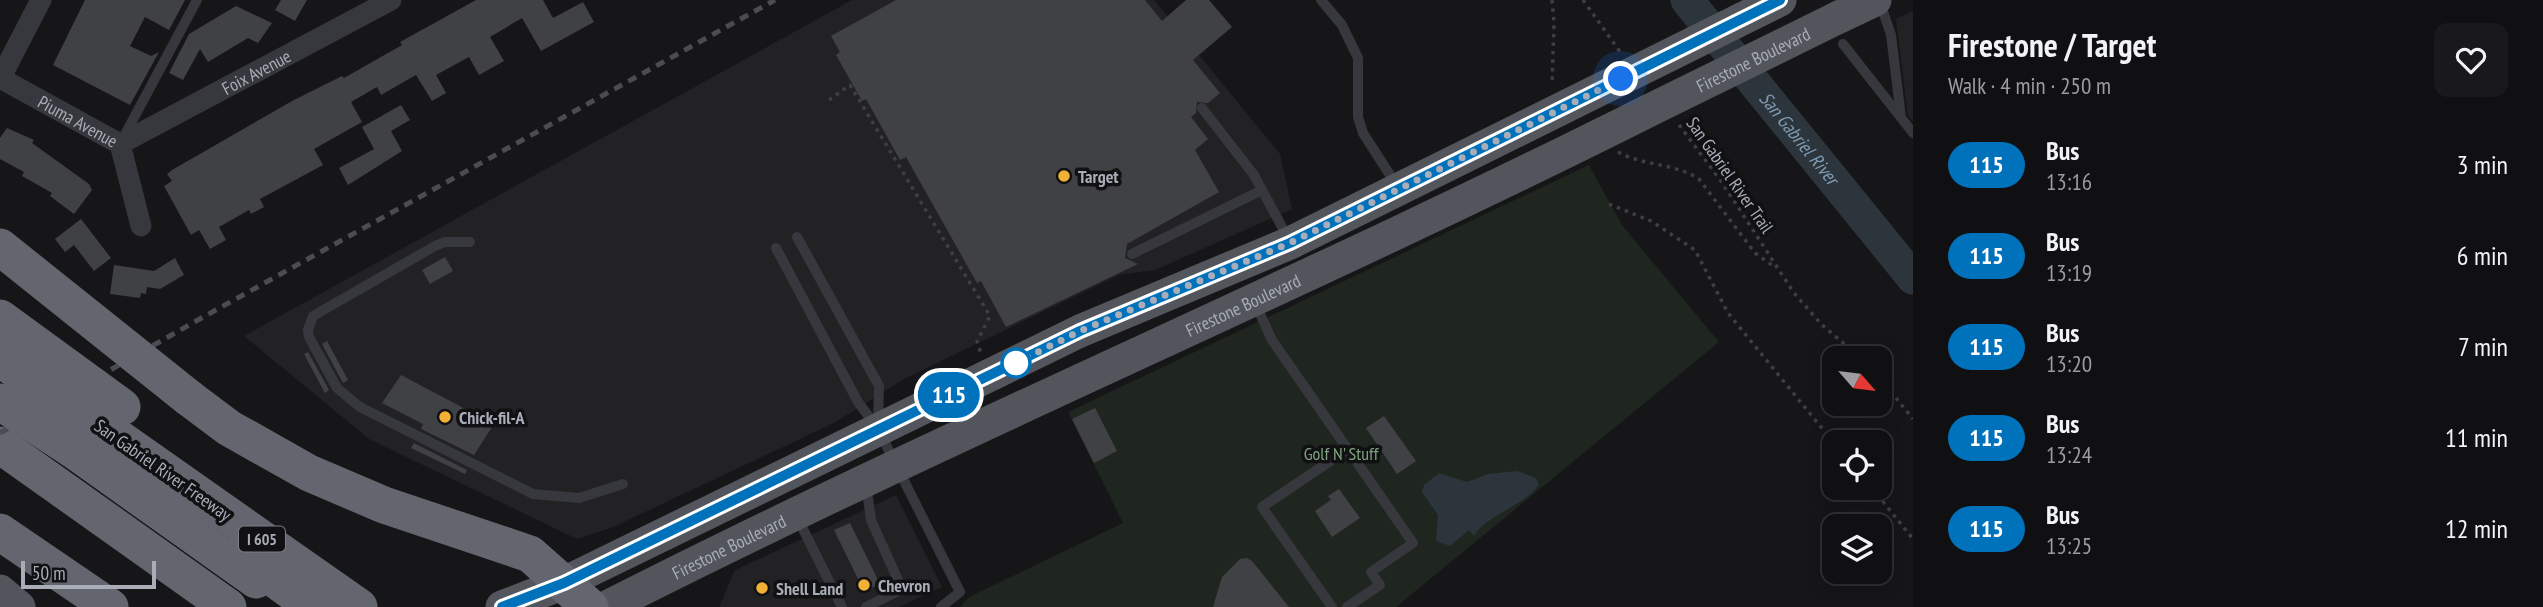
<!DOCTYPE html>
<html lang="en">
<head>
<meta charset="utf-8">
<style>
  :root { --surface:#101012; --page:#19191b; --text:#f1f3f6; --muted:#9c9d9f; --line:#303032 }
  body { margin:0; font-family:"PT Sans Narrow",sans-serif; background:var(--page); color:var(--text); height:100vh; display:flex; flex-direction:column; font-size:26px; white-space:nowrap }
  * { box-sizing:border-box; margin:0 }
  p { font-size:23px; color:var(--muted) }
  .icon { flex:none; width:38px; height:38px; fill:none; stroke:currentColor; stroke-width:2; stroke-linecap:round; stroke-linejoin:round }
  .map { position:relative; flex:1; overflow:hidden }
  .side { display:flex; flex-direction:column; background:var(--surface); width:630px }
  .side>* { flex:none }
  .badge { padding:0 14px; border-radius:23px; font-size:24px; line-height:46px }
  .needle { width:46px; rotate:118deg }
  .tools { position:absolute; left:1822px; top:346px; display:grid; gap:14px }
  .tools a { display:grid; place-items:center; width:70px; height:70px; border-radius:14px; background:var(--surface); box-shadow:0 4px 18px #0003,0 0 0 2px var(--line); font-size:35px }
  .scale { position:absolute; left:21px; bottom:18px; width:135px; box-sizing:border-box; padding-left:7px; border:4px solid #a8adb8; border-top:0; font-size:19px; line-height:24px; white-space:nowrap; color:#a8adb8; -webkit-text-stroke:5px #111113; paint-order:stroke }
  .you { position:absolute; width:35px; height:35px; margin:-18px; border:5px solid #fff; border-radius:50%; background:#1a73e8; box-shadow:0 0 0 10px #1a73e833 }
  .map>.badge { position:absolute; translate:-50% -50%; box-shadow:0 0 0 4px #fff }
  .round { display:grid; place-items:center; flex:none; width:74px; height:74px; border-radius:14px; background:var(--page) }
  .summary { display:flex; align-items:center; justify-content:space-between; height:119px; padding:0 35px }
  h1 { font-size:33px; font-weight:600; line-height:52px }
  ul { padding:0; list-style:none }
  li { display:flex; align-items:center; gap:21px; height:91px; padding:0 35px }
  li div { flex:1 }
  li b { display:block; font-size:26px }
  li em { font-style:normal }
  li .badge { min-width:77px; font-weight:700; text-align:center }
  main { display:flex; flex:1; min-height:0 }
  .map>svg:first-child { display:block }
  .built { fill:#222225 }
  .green { fill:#1e261f }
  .water { fill:#2c353c }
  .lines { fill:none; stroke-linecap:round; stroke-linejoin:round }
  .river { stroke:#2c353c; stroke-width:33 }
  .building { fill:#404145 }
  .path { stroke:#3d3f44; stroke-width:3.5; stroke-dasharray:3.5 5; stroke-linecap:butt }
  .lane { stroke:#37383d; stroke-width:10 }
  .street { stroke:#37383d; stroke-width:21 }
  .primary { stroke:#53555c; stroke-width:33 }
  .highway { stroke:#63666e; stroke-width:37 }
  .rail { stroke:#4a4c52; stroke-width:5; stroke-dasharray:9 7; stroke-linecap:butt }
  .primary-bridge { stroke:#53555c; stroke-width:33 }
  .highway-bridge { stroke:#63666e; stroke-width:37 }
  .line-casing { stroke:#fff; stroke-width:16 }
  .line { stroke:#0072bc; stroke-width:10 }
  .walk { stroke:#a8adb8; stroke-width:7; stroke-dasharray:0 12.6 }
  .poi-dot { fill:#f2b134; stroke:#111113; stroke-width:2.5 }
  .stop-dot { fill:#fff; stroke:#0072bc; stroke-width:3.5 }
  .labels { text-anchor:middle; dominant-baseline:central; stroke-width:7; stroke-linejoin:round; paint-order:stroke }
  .shield { fill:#111113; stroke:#7b7e86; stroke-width:2 }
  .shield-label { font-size:16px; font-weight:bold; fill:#a8adb8 }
  .street-label { font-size:18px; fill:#a8adb8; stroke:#111113 }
  .poi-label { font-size:18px; font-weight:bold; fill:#a8adb8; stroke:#111113; text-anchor:start }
  .park-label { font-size:18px; fill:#7fa381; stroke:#111113 }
  .water-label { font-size:19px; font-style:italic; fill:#7f9bb3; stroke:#111113 }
</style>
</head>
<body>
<main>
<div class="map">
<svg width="1913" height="607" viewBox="0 0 1913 607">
  <rect width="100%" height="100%" fill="#161618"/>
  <g class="built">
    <path d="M852 0H1154L1280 154 1292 209 1155 270 1119 275 904 379 834 423 613 527 577 539 369 439 244 336Z"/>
    <path d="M1913 11V122L1908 116 1896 19Z"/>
    <path d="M896 495 942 587 899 607H719L735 570Z"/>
  </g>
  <path class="green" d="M1589 165 1622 225 1719 342 1396 607H960L969 597 1123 523 1068 412Z"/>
  <path class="water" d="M1517 471 1536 478 1539 485C1525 505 1485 516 1474 536L1469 530 1450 546 1436 541 1438 515 1422 492 1424 485 1439 473 1467 482 1488 474Z"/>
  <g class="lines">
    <path class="river" id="s1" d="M1687 0 1913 278"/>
  </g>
  <g class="building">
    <path d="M85 0H185L169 30 145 17 130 46 151 56 159 52 130 105 53 65Z"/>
    <path d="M281 0H307L295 21 275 10Z"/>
    <path d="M476 0H543L553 18 583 2 594 22 541 51 522 18 490 37 504 61 479 75 469 57 436 75 446 93 432 101 416 75 381 95 377 87 351 102 362 122 314 149 323 165 260 199 264 207 251 214 249 210 219 227 226 240 210 249 199 230 191 235 164 186 172 181 167 174 172 170 292 101 342 76 344 78 402 45 400 42Z"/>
    <path d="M896 0H1145L1162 21 1186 0H1209L1232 27 1193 60 1220 93 1208 103 1197 102 1196 113 1191 117 1208 139 1195 150 1219 192 1127 244 1125 258 1138 264 1006 327 981 281 977 283 906 157 900 160 866 99 862 101 836 55 840 52 831 36Z"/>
    <path d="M236 6 272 23 258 43 248 38 208 62 200 49 183 80 169 73 189 34Z"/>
    <path d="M401 105 410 120 391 131 402 151 348 185 339 168 374 149 362 127Z"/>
    <path d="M7 128 34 140 32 143 89 184 92 190 74 214 50 196 52 193 22 176 24 172 0 159V138Z"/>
    <path d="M81 219 111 258 94 271 74 245 65 252 55 239Z"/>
    <path d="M445 257 453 271 430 284 422 270Z"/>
    <path d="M175 258 184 275 160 289 147 287 146 294 141 293 140 298 110 294 114 265 154 271Z"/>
    <path d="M327 341 348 380 343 383 322 344Z"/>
    <path d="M308 352 329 390 325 393 304 354Z"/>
    <path d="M401 375 494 424 474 455 421 429 423 424 382 403Z"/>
    <path d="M1095 408 1117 451 1094 463 1072 419Z"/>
    <path d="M1384 416 1416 461 1397 474 1366 428Z"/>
    <path d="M414 443 467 470 465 474 411 448Z"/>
    <path d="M1339 489 1360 518 1332 537 1315 511 1331 500 1328 496Z"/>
    <path d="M850 523 880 584 864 591 834 530Z"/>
    <path d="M1247 558 1252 561 1289 607H1213L1222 577 1240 559Z"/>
  </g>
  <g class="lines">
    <g class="path">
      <path d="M1552 0 1554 22 1552 85"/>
      <path d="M1583 0 1621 53"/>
      <path d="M829 100 850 85 990 316 977 341 981 354"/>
      <path d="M1679 125 1721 181 1794 293 1822 325 1862 359"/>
      <path d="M1618 152C1643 166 1675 163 1699 179L1755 253 1776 268"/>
      <path d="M1609 204 1651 221 1695 250 1728 313 1834 443"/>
      <path d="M1880 378 1913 419"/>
      <path d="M1872 488 1913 539"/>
    </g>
    <g class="lane">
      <path d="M1321 0 1342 25 1358 58V117L1363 133 1397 186"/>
      <path d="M1879 0 1891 35 1901 117"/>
      <path d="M1843 44 1913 133"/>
      <path d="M1202 108 1254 175 1289 240"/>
      <path d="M122 140 197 0"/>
      <path d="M797 237 879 386 878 423"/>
      <path d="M470 242H445L435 246 313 316 308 330 309 337 337 388 360 407 533 494 579 498 623 484"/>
      <path d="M776 248 858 402 878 429 960 592 941 607"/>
      <path d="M1132 254 1262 190"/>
      <path d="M1255 303 1272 340 1413 543 1371 572 1380 585 1347 607"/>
      <path d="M798 519 842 607"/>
      <path d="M866 607 902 589 871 520 866 484"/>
      <path d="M1332 607 1262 507 1348 449"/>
    </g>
    <g class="street">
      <path id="s2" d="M0 78 120 144 141 226"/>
      <path d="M0 79 41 0"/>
      <path id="s3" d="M120 144 391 0"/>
    </g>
    <g class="primary">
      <path d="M1839 17 1875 0"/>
      <path d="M0 591 19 607"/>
      <path d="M502 607 564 583 1080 331 1290 243 1621 79"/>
      <path id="s4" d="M607 607C949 433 1304 284 1648 111"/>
    </g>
    <g class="highway">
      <path d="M189 398 229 428 309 473 384 505 530 554 590 607"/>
      <path d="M107 430 359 607"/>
      <path d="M0 445 228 607"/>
      <path d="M72 449 256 580"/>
      <path d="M0 532 110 607"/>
      <path d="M240 554 313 607"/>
    </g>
    <path class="rail" d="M0 433 196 321 775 0"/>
    <g class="primary-bridge">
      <path d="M1621 79 1780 0"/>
      <path id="s5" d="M1648 111 1839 17"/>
    </g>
    <g class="highway-bridge">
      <path d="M0 247 189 398"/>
      <path d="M0 318 122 407"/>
      <path d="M0 359 107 430"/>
      <path d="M0 402 72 449"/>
    </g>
  </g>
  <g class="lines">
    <g class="line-casing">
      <path id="line" d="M502 607 564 583 1080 331 1290 243 1780 0"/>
    </g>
    <use href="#line" class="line"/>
    <path class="walk" d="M1016 363 1080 331 1290 243 1621 79"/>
  </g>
  <g class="poi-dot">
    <circle cx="1064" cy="176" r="7"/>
    <circle cx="445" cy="417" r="7"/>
    <circle cx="864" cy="585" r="7"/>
    <circle cx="762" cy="588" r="7"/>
  </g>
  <circle class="stop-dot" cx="1016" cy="363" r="14"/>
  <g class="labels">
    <rect class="shield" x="239" y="526.5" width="46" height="25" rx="5"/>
    <g class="shield-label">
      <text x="262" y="539">I 605</text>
    </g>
    <g class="street-label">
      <text stroke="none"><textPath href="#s5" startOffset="117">Firestone Boulevard</textPath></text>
      <text stroke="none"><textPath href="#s3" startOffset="154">Foix Avenue</textPath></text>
      <text stroke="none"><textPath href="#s2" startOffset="89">Piuma Avenue</textPath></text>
      <text transform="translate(1730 175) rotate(55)">San Gabriel River Trail</text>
      <text stroke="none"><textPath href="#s4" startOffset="704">Firestone Boulevard</textPath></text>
      <text transform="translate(163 470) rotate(35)">San Gabriel River Freeway</text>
      <text stroke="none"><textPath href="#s4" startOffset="136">Firestone Boulevard</textPath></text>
    </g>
    <g class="poi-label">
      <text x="1078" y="176">Target</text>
      <text x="459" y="417">Chick-fil-A</text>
      <text x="878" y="585">Chevron</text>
      <text x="776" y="588">Shell Land</text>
    </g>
    <g class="park-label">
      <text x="1341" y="453">Golf N' Stuff</text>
    </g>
    <g class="water-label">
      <text stroke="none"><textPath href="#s1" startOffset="178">San Gabriel River</textPath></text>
    </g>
  </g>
</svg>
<div class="tools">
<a><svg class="needle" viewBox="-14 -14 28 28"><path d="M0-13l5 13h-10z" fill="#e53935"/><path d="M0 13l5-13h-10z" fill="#9c9d9f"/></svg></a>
<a><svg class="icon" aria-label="locate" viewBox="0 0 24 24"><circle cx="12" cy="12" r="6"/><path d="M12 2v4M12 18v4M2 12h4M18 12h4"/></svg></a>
<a><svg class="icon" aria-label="layers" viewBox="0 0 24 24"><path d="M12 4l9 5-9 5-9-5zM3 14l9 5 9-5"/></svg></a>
</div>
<div class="scale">50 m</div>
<div class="you" style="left:1621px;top:79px"></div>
<b class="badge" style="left:949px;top:395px;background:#0072bc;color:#fff">115</b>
</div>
<section class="side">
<div class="summary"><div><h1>Firestone / Target</h1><p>Walk · 4 min · 250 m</p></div><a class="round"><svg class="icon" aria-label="heart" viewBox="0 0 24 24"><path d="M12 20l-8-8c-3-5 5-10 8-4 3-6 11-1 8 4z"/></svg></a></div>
<ul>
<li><span class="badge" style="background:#0072bc;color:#fff">115</span><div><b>Bus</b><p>13:16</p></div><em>3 min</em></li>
<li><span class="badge" style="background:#0072bc;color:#fff">115</span><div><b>Bus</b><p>13:19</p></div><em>6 min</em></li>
<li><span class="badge" style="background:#0072bc;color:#fff">115</span><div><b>Bus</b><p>13:20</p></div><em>7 min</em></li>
<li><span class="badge" style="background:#0072bc;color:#fff">115</span><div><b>Bus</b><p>13:24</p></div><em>11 min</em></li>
<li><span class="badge" style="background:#0072bc;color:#fff">115</span><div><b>Bus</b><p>13:25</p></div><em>12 min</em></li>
</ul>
</section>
</main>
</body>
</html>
